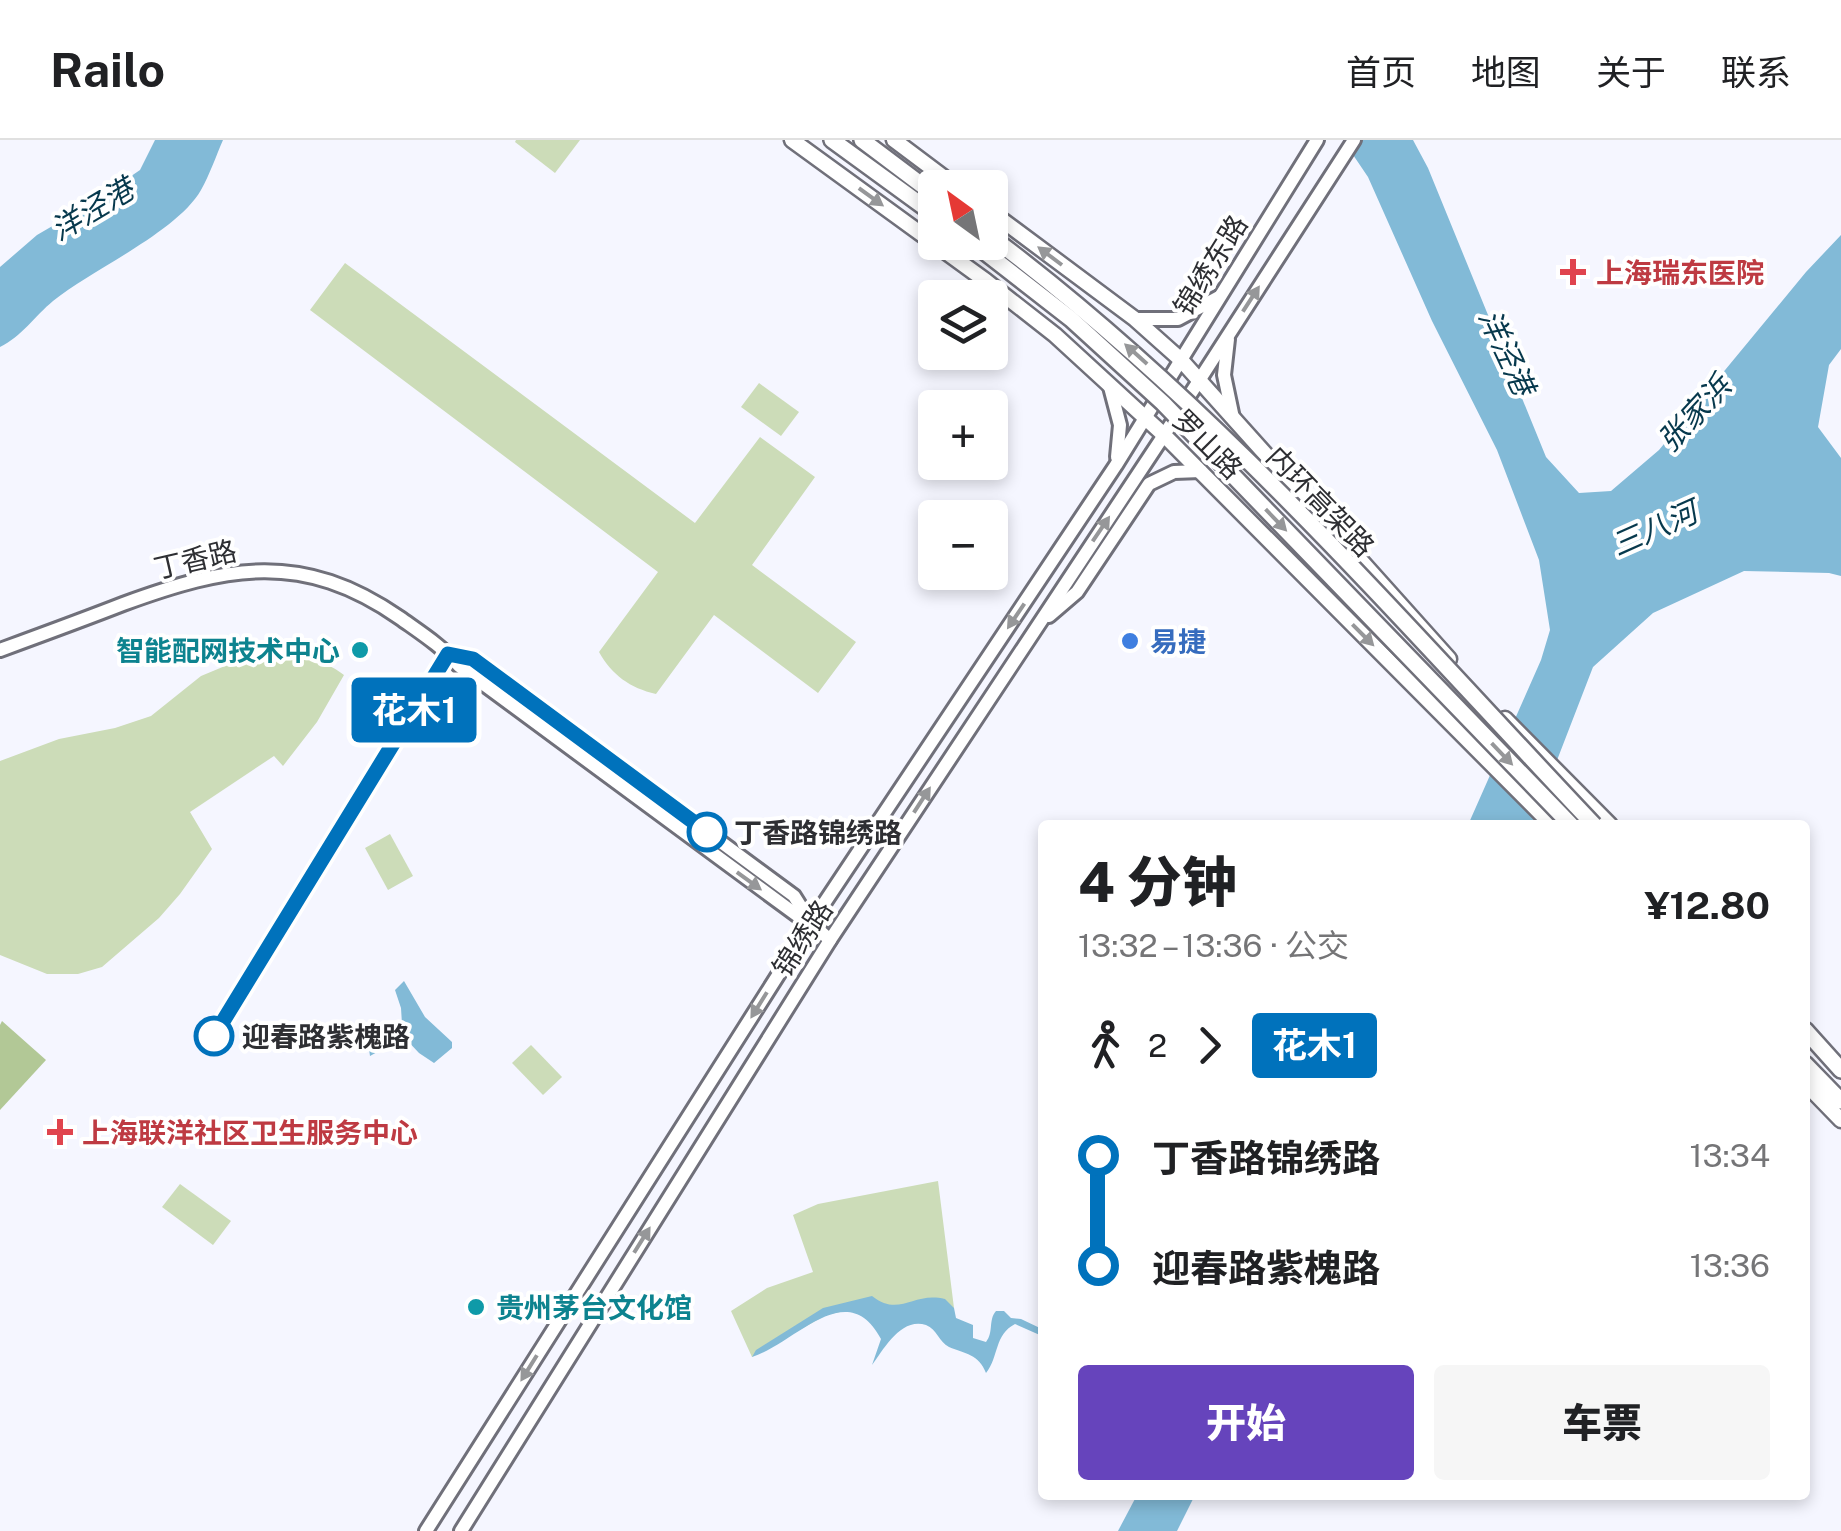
<!DOCTYPE html>
<html lang="zh">
<head>
<meta charset="utf-8">
<style>
  :root { --surface:#fff; --page:#f6f6f6; --text:#202124; --muted:#757577; --line:#e0e0e0; --accent:#6644bc }
  body { margin:0; font-family:"Public Sans","Noto Sans SC",sans-serif; background:var(--page); color:var(--text); height:100vh; display:flex; flex-direction:column; font-size:38px; white-space:nowrap }
  * { box-sizing:border-box; margin:0 }
  p { font-size:32px; color:var(--muted) }
  .icon { flex:none; width:55px; height:55px; fill:none; stroke:currentColor; stroke-width:2; stroke-linecap:round; stroke-linejoin:round }
  .map { position:relative; flex:1; overflow:hidden }
  .panel { position:absolute; left:1038px; top:680px; width:772px; height:680px; display:flex; flex-direction:column; background:var(--surface); border-radius:10px; box-shadow:0 5px 15px #0003 }
  .panel>* { flex:none }
  .badge { padding:0 20px; border-radius:8px; font-size:35px; line-height:65px }
  .needle { width:65px; rotate:327deg }
  .controls { position:absolute; left:918px; top:30px; display:grid; gap:20px }
  .controls a { display:grid; place-items:center; width:90px; height:90px; border-radius:10px; background:var(--surface); box-shadow:0 5px 15px #0003; font-size:50px }
  .map>.badge { position:absolute; translate:-50% -50%; box-shadow:0 0 0 5px #fff }
  .legs { display:flex; align-items:center; gap:15px; height:110px; padding:0 40px; font-size:32px }
  .legs p { margin-inline-start:auto }
  .overview { display:flex; align-items:center; justify-content:space-between; height:170px; padding:0 40px }
  h1 { font-size:55px; font-weight:800; line-height:75px }
  .action { display:flex; gap:20px; margin-top:auto; padding:20px 40px }
  .action a { flex:1; height:115px; border-radius:10px; background:var(--accent); color:#fff; font-size:40px; font-weight:800; line-height:115px; text-align:center }
  .action a+a { background:var(--page); color:var(--text) }
  ul { padding:0 40px; list-style:none }
  li { display:flex; align-items:center; gap:35px; height:110px; font-size:38px }
  li i { display:grid; place-items:center; width:15px; height:100%; margin:0 12px; background:currentColor }
  li i::after { content:''; width:25px; height:25px; margin:-12px; border:8px solid; border-radius:50%; background:var(--surface) }
  li p { margin-inline-start:auto }
  li:first-child i { background:linear-gradient(#0000 50%,currentColor 0) }
  li:last-child i { background:linear-gradient(currentColor 50%,#0000 0) }
  header { display:flex; align-items:center; gap:60px; box-sizing:border-box; height:140px; padding:0 50px; background:var(--surface); border-bottom:2px solid var(--line) }
  header strong { font-size:48px }
  nav { display:flex; gap:55px; margin-inline-start:auto; font-size:35px }
  .map>svg:first-child { display:block }
  .green { fill:#ccdcb8 }
  .forest { fill:#b2c896 }
  .water { fill:#82bad7 }
  .lines { fill:none; stroke-linecap:round; stroke-linejoin:round }
  .secondary-casing { stroke:#70707a; stroke-width:18 }
  .primary-casing { stroke:#70707a; stroke-width:19 }
  .highway-casing { stroke:#70707a; stroke-width:20 }
  .secondary { stroke:#fff; stroke-width:12 }
  .primary { stroke:#fff; stroke-width:14 }
  .highway { stroke:#fff; stroke-width:15 }
  .highway-bridge-casing { stroke:#70707a; stroke-width:20; stroke-linecap:butt }
  .highway-bridge { stroke:#fff; stroke-width:15 }
  .oneway { fill:#969799 }
  .line-1-casing { stroke:#fff; stroke-width:22 }
  .line-1 { stroke:#0072bc; stroke-width:15 }
  .health-dot { fill:#e0444e; stroke:#fff; stroke-width:4 }
  .shop-dot { fill:#3f7fe0; stroke:#fff; stroke-width:4 }
  .culture-dot { fill:#0f9aa8; stroke:#fff; stroke-width:4 }
  .stop-1-dot { fill:#fff; stroke:#0072bc; stroke-width:5 }
  .labels { text-anchor:middle; dominant-baseline:central; stroke-width:8; stroke-linejoin:round; paint-order:stroke }
  .street-label { font-size:28px; fill:#2e2f33; stroke:#fff }
  .health-label { font-size:28px; font-weight:bold; fill:#be3a42; stroke:#fff; text-anchor:start }
  .shop-label { font-size:28px; font-weight:bold; fill:#366cbe; stroke:#fff; text-anchor:start }
  .culture-label { font-size:28px; font-weight:bold; fill:#0d838f; stroke:#fff; text-anchor:end }
  .stop-label { font-size:28px; font-weight:bold; fill:#2e2f33; stroke:#fff; text-anchor:start }
  .water-label { font-size:30px; font-style:italic; fill:#07394d; stroke:#fff }
</style>
</head>
<body>
<header>
<strong>Railo</strong>
<nav><a>首页</a><a>地图</a><a>关于</a><a>联系</a></nav>
</header>
<div class="map">
<svg width="1841" height="1391" viewBox="0 0 1841 1391">
  <rect width="100%" height="100%" fill="#f5f6ff"/>
  <g class="green">
    <path d="M516 0H580L555 33 515 2Z"/>
    <path d="M345 123 695 383 760 297 815 337 752 425 856 502 818 553 714 475 656 554C630 548 612 535 599 512L658 432 310 170Z"/>
    <path d="M759 243 799 272 781 296 741 267Z"/>
    <path d="M274 515C301 517 322 518 344 535L317 582 283 626 274 616 190 672 212 709 180 754 159 778 102 827 78 834H47L0 815V621L59 599 115 588 151 576 201 536 237 521Z"/>
    <path d="M390 694 413 736 388 750 365 708Z"/>
    <path d="M531 905 562 937 543 955 512 923Z"/>
    <path d="M938 1041 954 1168 929 1175 849 1170 826 1175 752 1217 731 1171 767 1148 813 1132 793 1075 818 1064Z"/>
    <path d="M180 1044 231 1081 213 1105 162 1067Z"/>
  </g>
  <path class="forest" d="M2 881 46 920 0 970V885Z"/>
  <g class="water">
    <path d="M155 0H223C216 16 210 34 201 50 177 92 93 129 53 161 35 176 21 197 0 207V127L37 95 92 63 140 30Z"/>
    <path d="M1343 0H1413L1428 28 1546 317 1579 353 1611 351 1659 310 1806 132 1841 95V209L1829 225 1818 287 1841 318V436L1829 433 1744 431 1653 473 1593 527 1532 685H1468L1541 520 1550 490 1539 420 1497 310 1432 181 1368 37Z"/>
    <path d="M404 841 425 877 452 902V908L434 923 419 913 404 897 370 916 369 909 402 884 401 868 395 850Z"/>
    <path d="M872 1156C900 1178 913 1151 945 1159L954 1168 956 1178 973 1185V1198L986 1202C994 1192 988 1180 996 1171H1004L1011 1178 1021 1179 1042 1189V1196L1015 1184C994 1195 999 1217 986 1233 979 1214 965 1214 949 1207 939 1202 937 1189 926 1185 901 1177 884 1209 872 1225L881 1199C847 1135 796 1203 752 1217L756 1210 823 1168Z"/>
    <path d="M1137 1355H1195L1177 1391H1118Z"/>
  </g>
  <g class="lines">
    <g class="secondary-casing">
      <g id="secondary">
        <path d="M1135 179H1178L1219 157"/>
        <path d="M1228 199 1224 235 1233 278"/>
        <path d="M1110 247 1120 285 1117 317"/>
        <path d="M1049 476 1077 452 1149 344 1174 332 1201 331"/>
        <path d="M0 510C41 495 82 480 123 464 227 426 302 410 400 478 421 493 443 507 459 526L798 776 811 783 830 800"/>
        <path d="M449 513 473 519 794 756 811 783"/>
        <path d="M426 1391 811 783 1116 325 1317 0"/>
        <path d="M461 1391 830 800 1164 295 1354 0"/>
      </g>
    </g>
    <g class="primary-casing">
      <g id="primary">
        <path d="M792 0 986 141 1055 195 1164 295 1552 685"/>
        <path d="M894 0 958 48"/>
        <path d="M990 71 1135 179 1181 220 1449 519"/>
        <path d="M1505 579 1610 685"/>
        <path d="M1805 943 1841 980"/>
      </g>
    </g>
    <g class="highway-casing">
      <g id="highway">
        <path d="M832 0 935 75"/>
        <path d="M862 0 935 55"/>
        <path d="M1805 890 1841 930"/>
        <path d="M1805 924 1841 961"/>
      </g>
    </g>
    <use href="#secondary" class="secondary"/>
    <use href="#primary" class="primary"/>
    <use href="#highway" class="highway"/>
    <g class="highway-bridge-casing">
      <g id="highway-bridge">
        <path d="M990 96C1216 265 1401 481 1594 685"/>
        <path d="M972 102 1071 179 1163 263 1571 685"/>
      </g>
    </g>
    <use href="#highway-bridge" class="highway-bridge"/>
  </g>
  <defs><path id="oneway-solid" d="M-6-.8H1V-3.2L6.5 0L1 3.2V.8H-6Z" transform="scale(2.5)"/></defs>
  <g class="oneway">
    <use href="#oneway-solid" transform="translate(871 57) rotate(36)"/>
    <use href="#oneway-solid" transform="translate(1050 116) rotate(-143)"/>
    <use href="#oneway-solid" transform="translate(1251 159) rotate(-57)"/>
    <use href="#oneway-solid" transform="translate(1136 214) rotate(-138)"/>
    <use href="#oneway-solid" transform="translate(1276 380) rotate(46)"/>
    <use href="#oneway-solid" transform="translate(1101 389) rotate(-56)"/>
    <use href="#oneway-solid" transform="translate(1016 476) rotate(124)"/>
    <use href="#oneway-solid" transform="translate(1363 495) rotate(45)"/>
    <use href="#oneway-solid" transform="translate(1502 614) rotate(46)"/>
    <use href="#oneway-solid" transform="translate(922 660) rotate(-57)"/>
    <use href="#oneway-solid" transform="translate(749 741) rotate(36)"/>
    <use href="#oneway-solid" transform="translate(759 865) rotate(122)"/>
    <use href="#oneway-solid" transform="translate(642 1100) rotate(-58)"/>
    <use href="#oneway-solid" transform="translate(529 1228) rotate(122)"/>
  </g>
  <g class="lines">
    <g class="line-1-casing">
      <path id="line-1" d="M214 896 448 514 473 519 707 692"/>
    </g>
    <use href="#line-1" class="line-1"/>
  </g>
  <g class="health-dot">
    <path d="M1568 117h10v10h10v10h-10v10h-10v-10h-10v-10h10z"/>
    <path d="M55 977h10v10h10v10h-10v10h-10v-10h-10v-10h10z"/>
  </g>
  <circle class="shop-dot" cx="1130" cy="501" r="10"/>
  <g class="culture-dot">
    <circle cx="360" cy="510" r="10"/>
    <circle cx="476" cy="1167" r="10"/>
  </g>
  <g class="stop-1-dot">
    <circle cx="707" cy="692" r="18"/>
    <circle cx="214" cy="896" r="18"/>
  </g>
  <g class="labels">
    <g class="street-label">
      <text transform="translate(1210 125) rotate(-58)">锦绣东路</text>
      <text transform="translate(1208 304) rotate(45)">罗山路</text>
      <text transform="translate(1321 361) rotate(46)">内环高架路</text>
      <text transform="translate(195 419) rotate(-13)">丁香路</text>
      <text transform="translate(802 798) rotate(-57)">锦绣路</text>
    </g>
    <g class="health-label">
      <text x="1596" y="132">上海瑞东医院</text>
      <text x="82" y="992">上海联洋社区卫生服务中心</text>
    </g>
    <g class="shop-label">
      <text x="1150" y="501">易捷</text>
    </g>
    <g class="culture-label">
      <text x="340" y="510">智能配网技术中心</text>
      <text x="496" y="1167" text-anchor="start">贵州茅台文化馆</text>
    </g>
    <g class="stop-label">
      <text x="734" y="692">丁香路锦绣路</text>
      <text x="242" y="896">迎春路紫槐路</text>
    </g>
    <g class="water-label">
      <text transform="translate(92 69) rotate(-31)">洋泾港</text>
      <text transform="translate(1507 212) rotate(65)">洋泾港</text>
      <text transform="translate(1694 273) rotate(-47)">张家浜</text>
      <text transform="translate(1654 388) rotate(-24)">三八河</text>
    </g>
  </g>
</svg>
<div class="controls">
<a><svg class="needle" viewBox="-14 -14 28 28"><path d="M0-13l5 13h-10z" fill="#e53935"/><path d="M0 13l5-13h-10z" fill="#757577"/></svg></a>
<a><svg class="icon" aria-label="layers" viewBox="0 0 24 24"><path d="M12 4l9 5-9 5-9-5zM3 14l9 5 9-5"/></svg></a>
<a>+</a>
<a>−</a>
</div>
<b class="badge" style="left:414px;top:570px;background:#0072bc;color:#fff">花木1</b>
<section class="panel">
<div class="overview"><div><h1>4 分钟</h1><p>13:32 – 13:36 · 公交</p></div><b>¥12.80</b></div>
<div class="legs"><svg class="icon" aria-label="walk" viewBox="0 0 24 24"><circle cx="13" cy="4" r="2"/><path d="M13 8l-2 6 4 7M11 14l-3 7M7 12l3-4h3l4 4"/></svg>2<svg class="icon" aria-label="forward" viewBox="0 0 24 24"><path d="M9 5l7 7-7 7"/></svg><b class="badge" style="background:#0072bc;color:#fff">花木1</b></div>
<ul>
<li><i style="color:#0072bc"></i><b>丁香路锦绣路</b><p>13:34</p></li>
<li><i style="color:#0072bc"></i><b>迎春路紫槐路</b><p>13:36</p></li>
</ul>
<div class="action"><a>开始</a><a>车票</a></div>
</section>
</div>
</body>
</html>
